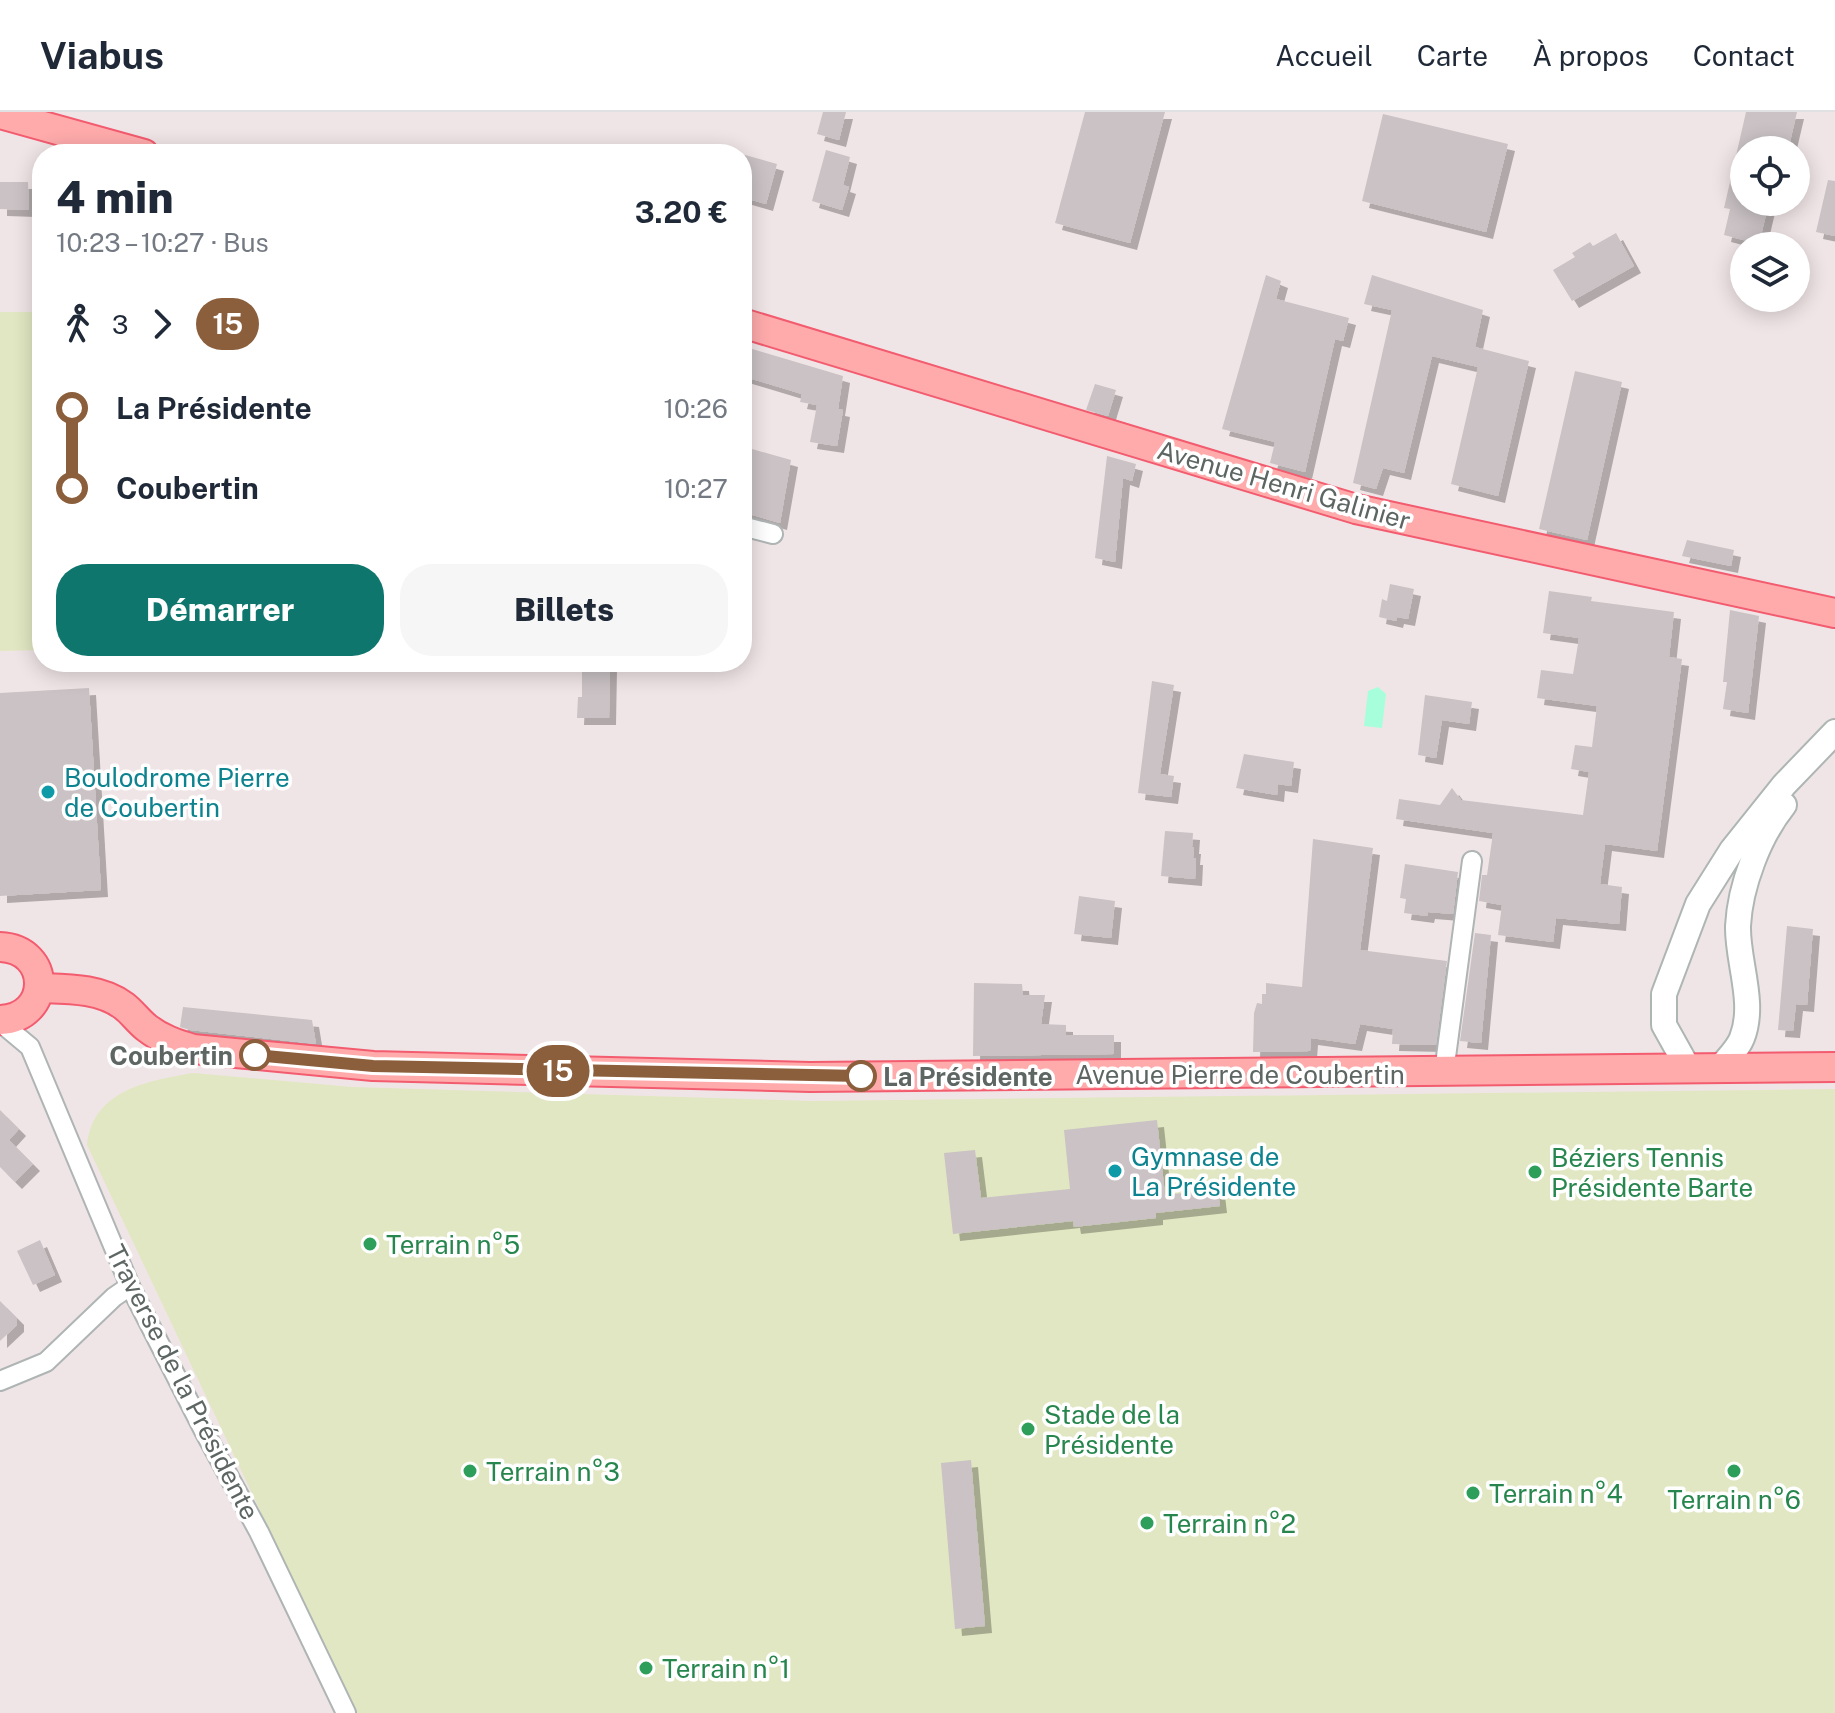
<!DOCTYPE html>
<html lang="fr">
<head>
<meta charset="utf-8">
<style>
  :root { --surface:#fff; --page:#f6f6f7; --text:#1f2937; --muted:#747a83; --line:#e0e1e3; --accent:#0f766e }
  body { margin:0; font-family:"Public Sans",sans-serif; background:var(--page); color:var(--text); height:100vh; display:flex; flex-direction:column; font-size:30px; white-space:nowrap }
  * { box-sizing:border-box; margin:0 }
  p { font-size:26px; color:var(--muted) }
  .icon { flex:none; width:44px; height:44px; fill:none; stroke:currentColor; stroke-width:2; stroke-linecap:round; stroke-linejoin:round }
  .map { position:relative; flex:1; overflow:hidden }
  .details { position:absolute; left:32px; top:32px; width:720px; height:528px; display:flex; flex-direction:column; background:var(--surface); border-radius:32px; box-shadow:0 4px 20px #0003 }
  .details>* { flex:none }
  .badge { padding:0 16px; border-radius:26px; font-size:28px; line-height:52px }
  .buttons { position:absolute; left:1730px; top:24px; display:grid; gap:16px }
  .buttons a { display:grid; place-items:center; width:80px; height:80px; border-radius:50%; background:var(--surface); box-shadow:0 4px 20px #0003; font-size:40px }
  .map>.badge { position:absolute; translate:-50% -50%; box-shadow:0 0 0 4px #fff }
  .legs { display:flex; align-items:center; gap:12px; height:88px; padding:0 24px; font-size:26px }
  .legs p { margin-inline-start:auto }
  .summary { display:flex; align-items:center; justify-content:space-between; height:136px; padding:0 24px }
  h1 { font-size:44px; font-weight:800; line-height:60px }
  .button { display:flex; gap:16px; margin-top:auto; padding:16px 24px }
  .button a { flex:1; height:92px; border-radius:32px; background:var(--accent); color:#fff; font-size:32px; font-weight:800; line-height:92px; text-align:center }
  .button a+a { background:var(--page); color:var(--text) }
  ul { padding:0 24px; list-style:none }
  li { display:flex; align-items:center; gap:28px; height:80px; font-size:30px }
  li i { display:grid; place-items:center; width:12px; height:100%; margin:0 10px; background:currentColor }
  li i::after { content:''; width:20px; height:20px; margin:-10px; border:6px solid; border-radius:50%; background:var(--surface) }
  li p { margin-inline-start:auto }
  li:first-child i { background:linear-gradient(#0000 50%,currentColor 0) }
  li:last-child i { background:linear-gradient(currentColor 50%,#0000 0) }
  header { display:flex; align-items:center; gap:48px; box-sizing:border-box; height:112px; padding:0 40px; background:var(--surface); border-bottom:2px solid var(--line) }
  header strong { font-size:38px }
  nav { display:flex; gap:44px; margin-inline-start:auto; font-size:28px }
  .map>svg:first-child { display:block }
  .green { fill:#e1e7c2 }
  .water { fill:#a6ffda }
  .building { fill:#cac2c4; filter:url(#shadow) }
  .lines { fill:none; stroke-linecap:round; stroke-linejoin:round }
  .minor-casing { stroke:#aeb5b4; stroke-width:22 }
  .secondary-casing { stroke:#aeb6b4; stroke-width:28 }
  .primary-casing { stroke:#f35b6f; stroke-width:32 }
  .minor { stroke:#fff; stroke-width:18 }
  .secondary { stroke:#fff; stroke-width:24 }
  .primary { stroke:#ffabac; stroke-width:28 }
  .line-1-casing { stroke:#fff; stroke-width:18 }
  .line-1 { stroke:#8b5e3c; stroke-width:12 }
  .culture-dot { fill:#0f9aa8; stroke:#fff; stroke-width:3 }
  .stop-1-dot { fill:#fff; stroke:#8b5e3c; stroke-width:4 }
  .leisure-dot { fill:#2e9e5b; stroke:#fff; stroke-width:3 }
  .labels { text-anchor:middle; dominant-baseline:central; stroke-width:7; stroke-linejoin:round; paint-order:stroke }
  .street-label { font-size:26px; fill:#5d6663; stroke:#fff }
  .culture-label { font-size:26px; fill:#0d838f; stroke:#fff; text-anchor:start }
  .stop-label { font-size:26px; font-weight:bold; fill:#5d6663; stroke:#fff; text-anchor:end }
  .leisure-label { font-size:26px; fill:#27864d; stroke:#fff; text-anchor:start }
</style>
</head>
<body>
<header>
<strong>Viabus</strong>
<nav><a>Accueil</a><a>Carte</a><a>À propos</a><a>Contact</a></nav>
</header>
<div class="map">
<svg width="1835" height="1601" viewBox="0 0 1835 1601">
  <defs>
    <filter id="shadow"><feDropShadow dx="7" dy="7" stdDeviation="0" flood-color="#0004"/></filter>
  </defs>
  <rect width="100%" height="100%" fill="#f0e5e6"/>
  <g class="green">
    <path d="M0 200H42V538L0 539Z"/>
    <path d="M193 961 352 975 812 989 1835 977V1601H356L87 1033C93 978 147 969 193 961Z"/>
  </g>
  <path class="water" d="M1378 575 1386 582 1382 616 1364 614 1368 579Z"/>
  <g class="building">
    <path d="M823 0H846L839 28 817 22Z"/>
    <path d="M1085 0H1165L1130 131 1055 111Z"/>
    <path d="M1746 0H1797L1788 38H1744V90H1769L1759 132 1724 123 1730 97 1724 96Z"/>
    <path d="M1383 2 1508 32 1486 120 1362 89Z"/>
    <path d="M826 38 850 45 843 73 849 75 842 98 812 89Z"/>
    <path d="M745 43 777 52 766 92 742 85V55Z"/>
    <path d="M1828 68 1835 69V124L1816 120Z"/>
    <path d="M0 70H28L29 98 0 97Z"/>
    <path d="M1616 121 1634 154 1572 189 1553 158 1575 145 1572 141 1590 130 1593 134Z"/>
    <path d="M1266 163 1281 169 1276 187 1349 206 1343 229 1335 227 1305 360 1270 351 1275 330 1222 317Z"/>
    <path d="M1372 163 1483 198 1475 235 1529 249 1498 384 1451 372 1478 255 1432 244 1404 361 1383 356 1376 377 1353 371 1392 198 1364 192Z"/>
    <path d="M742 234 843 264 838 297 843 298 837 334 810 330 817 293 800 290 802 282 742 264Z"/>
    <path d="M1575 259 1622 270 1587 428 1539 417Z"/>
    <path d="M1095 272 1116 278 1108 304 1086 298Z"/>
    <path d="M752 337 791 348 780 411 742 400V349L748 351Z"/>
    <path d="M1107 344 1136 352 1132 369 1123 366 1115 450 1095 446Z"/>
    <path d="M1687 428 1734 438 1731 454 1682 444Z"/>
    <path d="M1390 472 1414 477 1408 507 1397 505 1396 509 1379 505 1382 487 1387 489Z"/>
    <path d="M1549 479 1592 485 1591 489 1674 500 1669 545 1682 547 1657 739 1605 732 1600 772 1622 775 1619 812 1556 806 1553 830 1498 823 1502 793 1479 789 1482 763H1487L1493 721 1396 707 1399 687 1440 693 1452 676 1461 688 1583 703 1589 660 1571 657 1575 633 1592 635 1597 594 1537 586 1541 558 1573 562 1579 526 1543 521Z"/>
    <path d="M1730 498 1759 504 1748 601 1723 597 1727 570H1723Z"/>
    <path d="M582 550H610L609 606H577L578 585H582Z"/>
    <path d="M1152 569 1174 573 1160 662 1174 664 1171 685 1138 681Z"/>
    <path d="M89 576 101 778 0 784V581Z"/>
    <path d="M1425 583 1472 590 1469 612 1442 608 1436 646 1418 643Z"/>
    <path d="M1244 642 1294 650 1291 674 1278 672 1277 683 1236 676Z"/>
    <path d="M1165 719 1193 721 1192 735H1194L1193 746H1196L1195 767 1161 764Z"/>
    <path d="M1313 727 1373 736 1360 838 1447 849 1436 933 1392 932 1393 917 1360 912 1355 932 1311 926 1310 939 1253 940 1254 901 1257 891 1262 892V882H1266V871L1302 875Z"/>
    <path d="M1405 752 1458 760 1453 802 1428 800 1427 804 1404 801 1406 787 1400 786Z"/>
    <path d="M1079 784 1115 789 1111 826 1074 822Z"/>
    <path d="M1787 814 1813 817 1807 893 1796 892 1793 919 1778 918Z"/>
    <path d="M1475 821 1491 823 1481 931 1460 929Z"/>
    <path d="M974 871 1022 872 1023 883H1045L1041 912 1066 913V923H1114V942L973 944Z"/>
    <path d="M183 895 312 908 316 932 190 918 180 915Z"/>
    <path d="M0 998 19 1017 9 1028 33 1052 15 1070 0 1055Z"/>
    <path d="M1157 1008 1165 1083 1218 1077 1220 1094 1156 1101V1106L1074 1115 1073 1109 953 1122 944 1041 975 1038 981 1086 1070 1077 1064 1018Z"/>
    <path d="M40 1128 55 1163 33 1173 17 1139Z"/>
    <path d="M0 1189 17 1206V1213L0 1229Z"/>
    <path d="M971 1348 985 1514 955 1517 941 1351Z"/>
  </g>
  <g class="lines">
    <g class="minor-casing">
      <g id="minor">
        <path d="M742 414 773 422"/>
        <path d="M0 910 30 935 130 1174 205 1321 259 1420 346 1601"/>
        <path d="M1444 960 1472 749"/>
        <path d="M0 1269 46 1250 114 1185 130 1174"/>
      </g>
    </g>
    <g class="secondary-casing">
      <g id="secondary">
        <path d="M1688 956 1664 913V882L1698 792 1732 738 1784 673 1835 620"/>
        <path d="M1720 956C1727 947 1738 937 1742 926 1756 891 1737 849 1738 814 1740 774 1759 724 1784 693"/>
      </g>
    </g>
    <g class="primary-casing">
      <g id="primary">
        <path d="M0 2 144 42"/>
        <path d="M742 211 1356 397 1835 501"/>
        <path d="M0 835C52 837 52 906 0 908"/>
        <path d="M39 876C67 877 100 876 124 894 132 900 139 910 147 916 161 927 176 932 193 937L373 954 810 965 1835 955"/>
      </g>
    </g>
    <use href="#minor" class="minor"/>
    <use href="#secondary" class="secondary"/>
    <use href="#primary" class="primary"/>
  </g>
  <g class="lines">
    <g class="line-1-casing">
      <path id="line-1" d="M255 943 373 954 861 964"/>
    </g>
    <use href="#line-1" class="line-1"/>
  </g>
  <g class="culture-dot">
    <circle cx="48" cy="680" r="8"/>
    <circle cx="1115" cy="1059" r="8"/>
  </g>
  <g class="stop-1-dot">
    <circle cx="255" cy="943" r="14"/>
    <circle cx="861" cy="964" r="14"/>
  </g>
  <g class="leisure-dot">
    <circle cx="1535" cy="1060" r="8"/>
    <circle cx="370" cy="1132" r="8"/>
    <circle cx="1028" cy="1317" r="8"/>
    <circle cx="470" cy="1359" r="8"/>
    <circle cx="1734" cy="1359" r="8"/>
    <circle cx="1473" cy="1381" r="8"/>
    <circle cx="1147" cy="1411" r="8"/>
    <circle cx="646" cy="1556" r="8"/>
  </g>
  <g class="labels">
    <g class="street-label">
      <text transform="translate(1284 373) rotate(16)">Avenue Henri Galinier</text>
      <text x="1240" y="962">Avenue Pierre de Coubertin</text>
      <text transform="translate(183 1270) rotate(63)">Traverse de la Présidente</text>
    </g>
    <g class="culture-label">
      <text x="64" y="665">Boulodrome Pierre<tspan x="64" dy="30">de Coubertin</tspan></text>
      <text x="1131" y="1044">Gymnase de<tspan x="1131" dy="30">La Présidente</tspan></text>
    </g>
    <g class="stop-label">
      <text x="233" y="943">Coubertin</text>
      <text x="883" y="964" text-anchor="start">La Présidente</text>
    </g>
    <g class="leisure-label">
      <text x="1551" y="1045">Béziers Tennis<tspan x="1551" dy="30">Présidente Barte</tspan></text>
      <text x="386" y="1132">Terrain n°5</text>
      <text x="1044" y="1302">Stade de la<tspan x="1044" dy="30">Présidente</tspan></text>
      <text x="486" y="1359">Terrain n°3</text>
      <text x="1489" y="1381">Terrain n°4</text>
      <text x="1734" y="1387" text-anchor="middle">Terrain n°6</text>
      <text x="1163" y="1411">Terrain n°2</text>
      <text x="662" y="1556">Terrain n°1</text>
    </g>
  </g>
</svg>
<div class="buttons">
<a><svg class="icon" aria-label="locate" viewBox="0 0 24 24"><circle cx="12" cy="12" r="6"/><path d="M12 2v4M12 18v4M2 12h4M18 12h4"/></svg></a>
<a><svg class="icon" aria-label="layers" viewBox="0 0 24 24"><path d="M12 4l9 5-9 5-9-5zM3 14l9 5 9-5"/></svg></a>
</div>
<b class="badge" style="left:558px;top:959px;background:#8b5e3c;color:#fff">15</b>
<section class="details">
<div class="summary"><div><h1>4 min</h1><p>10:23 – 10:27 · Bus</p></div><b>3.20 €</b></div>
<div class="legs"><svg class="icon" aria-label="walk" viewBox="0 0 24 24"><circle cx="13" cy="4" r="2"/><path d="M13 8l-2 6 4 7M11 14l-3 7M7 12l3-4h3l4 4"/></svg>3<svg class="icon" aria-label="forward" viewBox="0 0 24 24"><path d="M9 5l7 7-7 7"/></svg><b class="badge" style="background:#8b5e3c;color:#fff">15</b></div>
<ul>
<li><i style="color:#8b5e3c"></i><b>La Présidente</b><p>10:26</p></li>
<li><i style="color:#8b5e3c"></i><b>Coubertin</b><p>10:27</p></li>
</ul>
<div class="button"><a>Démarrer</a><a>Billets</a></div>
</section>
</div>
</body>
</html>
